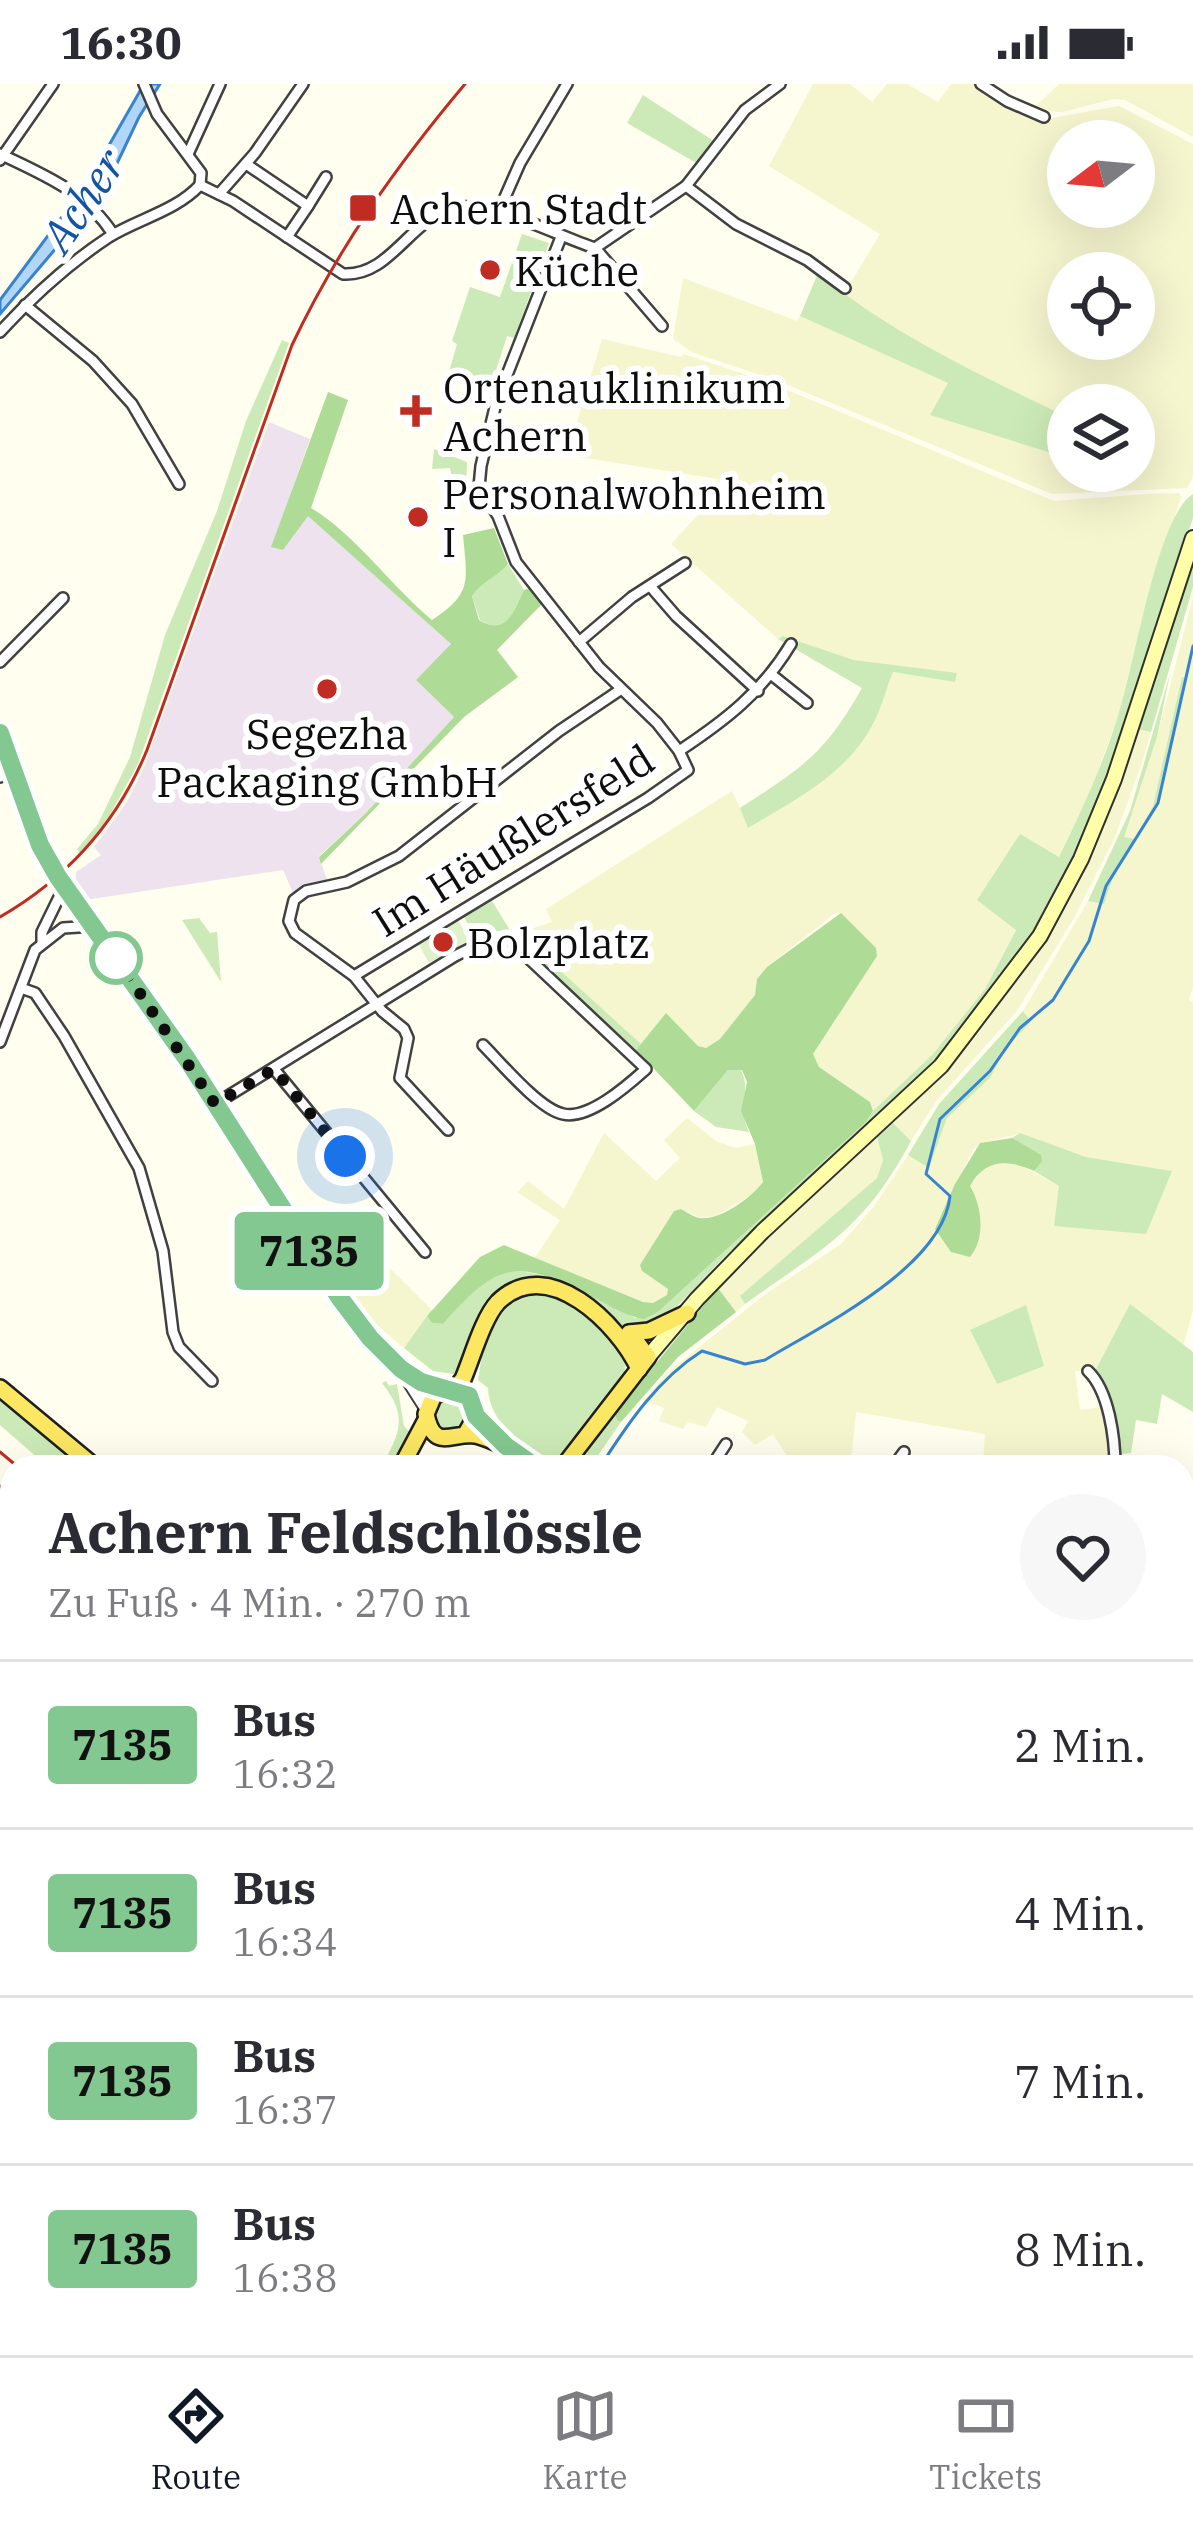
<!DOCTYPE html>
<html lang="de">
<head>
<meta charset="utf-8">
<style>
  :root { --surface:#fff; --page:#f7f7f7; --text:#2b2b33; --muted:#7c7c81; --line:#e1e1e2; --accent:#111827 }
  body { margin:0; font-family:"IBM Plex Serif",serif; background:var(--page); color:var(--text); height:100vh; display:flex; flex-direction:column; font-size:45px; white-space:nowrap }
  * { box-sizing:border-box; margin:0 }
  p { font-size:39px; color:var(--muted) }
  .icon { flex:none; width:66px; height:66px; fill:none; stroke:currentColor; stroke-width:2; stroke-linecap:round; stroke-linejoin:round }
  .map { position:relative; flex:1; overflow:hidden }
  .details { position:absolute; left:0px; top:1371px; width:1194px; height:900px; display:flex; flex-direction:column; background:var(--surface); border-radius:36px 36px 0 0; box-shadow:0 12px 48px #0002 }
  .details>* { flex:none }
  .badge { padding:0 24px; border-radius:9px; font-size:42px; line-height:78px }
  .needle { width:78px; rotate:254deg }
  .tools { position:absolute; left:1047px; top:36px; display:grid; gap:24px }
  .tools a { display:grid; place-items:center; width:108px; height:108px; border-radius:50%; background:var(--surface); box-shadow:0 12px 48px #0002; font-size:60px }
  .you { position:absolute; width:60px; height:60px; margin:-30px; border:9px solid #fff; border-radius:50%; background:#1a73e8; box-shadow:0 0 0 18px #1a73e833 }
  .map>.badge { position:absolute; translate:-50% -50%; box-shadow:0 0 0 6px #fff }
  .round { display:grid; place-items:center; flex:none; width:126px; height:126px; border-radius:63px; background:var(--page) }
  .head { display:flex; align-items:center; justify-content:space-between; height:204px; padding:0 48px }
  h1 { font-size:57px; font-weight:700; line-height:90px }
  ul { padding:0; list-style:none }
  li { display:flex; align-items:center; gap:36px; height:168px; padding:0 48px; border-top:3px solid var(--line) }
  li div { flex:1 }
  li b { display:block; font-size:45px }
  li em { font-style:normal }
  li .badge { min-width:132px; font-weight:700; text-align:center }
  .status { display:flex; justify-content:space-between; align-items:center; height:84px; padding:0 60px; background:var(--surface); direction:ltr }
  .status svg { height:33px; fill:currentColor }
  .tabs { display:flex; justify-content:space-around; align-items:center; height:168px; border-top:3px solid var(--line); background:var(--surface); font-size:33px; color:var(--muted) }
  .tabs a { display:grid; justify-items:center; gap:6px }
  .tabs .current { color:var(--accent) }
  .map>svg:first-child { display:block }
  .industrial { fill:#ede2ed }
  .farmland { fill:#f5f6ce; fill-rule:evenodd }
  .green { fill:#cceab7 }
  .forest { fill:#aedc96 }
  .pitch { fill:#dff1c9 }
  .water { fill:#b2d6f8; stroke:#3783d0; stroke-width:3 }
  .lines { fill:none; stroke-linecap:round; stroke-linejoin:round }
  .stream { stroke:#3783d0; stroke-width:3 }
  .minor-casing { stroke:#414141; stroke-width:14 }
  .tertiary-casing { stroke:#414141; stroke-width:16 }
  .secondary-casing { stroke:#303030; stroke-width:18 }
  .primary-casing { stroke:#1f1f1f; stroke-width:20 }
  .minor { stroke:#fff; stroke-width:9 }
  .tertiary { stroke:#fff; stroke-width:12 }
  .secondary { stroke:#ffa; stroke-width:14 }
  .primary { stroke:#fbe762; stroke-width:15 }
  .rail { stroke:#c12c22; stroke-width:3 }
  .line-casing { stroke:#fff; stroke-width:27 }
  .line { stroke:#84c891; stroke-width:18 }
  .walk { stroke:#0e0e0e; stroke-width:12; stroke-dasharray:0 21.6 }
  .poi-dot { fill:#c12c22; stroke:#fff; stroke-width:4.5 }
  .stop-dot { fill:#fff; stroke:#84c891; stroke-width:6 }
  .labels { text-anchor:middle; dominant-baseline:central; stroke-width:12; stroke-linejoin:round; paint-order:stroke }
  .poi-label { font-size:42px; fill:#0e0e0e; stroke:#fff; text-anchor:start }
  .street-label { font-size:42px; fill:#0e0e0e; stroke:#fff }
  .water-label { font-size:45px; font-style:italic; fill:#1455a3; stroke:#fff }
</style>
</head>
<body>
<div class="status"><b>16:30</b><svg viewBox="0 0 49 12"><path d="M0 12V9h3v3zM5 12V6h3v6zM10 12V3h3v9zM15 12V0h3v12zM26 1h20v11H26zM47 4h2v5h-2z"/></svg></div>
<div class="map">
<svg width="1193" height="2271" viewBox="0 0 1193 2271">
  <rect width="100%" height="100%" fill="#fffeef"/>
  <g class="industrial">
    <path d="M269 338 310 355 272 462 283 466 308 431 452 561 416 596 454 633 366 729 319 772 328 799 294 811 283 786 85 816 75 804 76 788 101 771 94 763 127 718 145 681Z"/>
    <path d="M0 1437 12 1447V1800L3 1808 12 1818V1931L0 1941Z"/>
  </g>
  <g class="farmland">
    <path d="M813 0H850L872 18 887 0H907L938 18 951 0H980L1047 35 1119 22 1193 60V393L1187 404 1052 410 778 297 694 269 673 255 683 194 797 237 800 232 949 299 1068 333 965 284 864 227 844 210 880 150 769 82ZM1068 57H1134V123H1068ZM1068 189H1134V255H1068ZM1068 321H1134V387H1068Z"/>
    <path d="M1059 0H1193V53L1125 16 1113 15 1062 28 1032 26Z"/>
    <path d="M602 255 681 273 684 270 773 300 1054 417 1146 410 1179 409 1181 413 1141 537 1119 631 1087 715 1059 773 1020 751 1016 845 985 905 933 970 873 1027 870 1018 819 983 813 970 839 931 841 829 834 830 767 883 757 895 756 911 720 955 706 964 698 962 666 929 641 960 519 849 552 838 546 825 732 707 749 743 873 641 893 588 954 597 957 590 854 576 783 552 778 555 671 460 706 422 718 395 567 371Z"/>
    <path d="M1193 513V904L1189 916 1193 918V1226L1183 1263 1130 1220 1095 1287H1075L1080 1326 1103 1323 1109 1351V1383L983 1380 985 1350 856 1328 851 1378 812 1371 790 1377 773 1350 755 1361 742 1348 748 1337 717 1323 706 1343 688 1338 683 1345 659 1337 664 1324 644 1316 667 1289 764 1211 841 1160 875 1121 908 1071 929 1083 947 1034 990 994 1006 964 1031 938 1023 927 1088 817 1104 820 1113 794 1157 724 1187 595 1183 593 1153 722 1135 755 1123 753 1157 653ZM1020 1050 1086 1073 1171 1087 1160 1110 1059 1102 1017 1079 987 1080 935 1144 973 1066 980 1059ZM970 1246 1021 1288 997 1300Z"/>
    <path d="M1137 645 1151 648 1142 679 1115 753 1074 834 1017 927 937 1016 911 1057 893 1039 986 939 1050 847Z"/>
    <path d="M687 1034 716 1057 735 1064 755 1060 763 1099 755 1109 715 1132 701 1134 681 1125 642 1187 668 1205V1211L653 1219 643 1218 535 1174 560 1136 517 1108 528 1097 564 1125 604 1049 656 1097 680 1074 664 1056Z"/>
    <path d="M877 1053 883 1076 877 1094 741 1212 745 1220 736 1228 718 1204 768 1152Z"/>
    <path d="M356 1150 432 1226 404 1264 368 1233 323 1172Z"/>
    <path d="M12 2008V2066L0 2056V2017Z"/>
    <path d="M12 2086V2253L0 2246V2092Z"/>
    <path d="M21 2259H125L103 2271H40Z"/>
    <path d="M138 2259H300L319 2271H116Z"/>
  </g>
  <g class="green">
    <path d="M643 11 717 59 698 80 627 39Z"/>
    <path d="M522 150 549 159 514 254 507 252 489 308 448 291 457 260 452 257 470 203 500 213Z"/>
    <path d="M818 189C893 251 980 291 1068 333L1058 371 930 331 948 299 800 232Z"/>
    <path d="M282 256 289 259 138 680 106 738 80 769 77 765 98 740 130 673 165 551 217 427 246 337Z"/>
    <path d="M434 365 467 378 466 406 455 408 450 384 432 385Z"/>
    <path d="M1193 410V434C1139 588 1107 756 1006 888L999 889 1000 901 940 974 871 1042 730 1167 666 1234 636 1245 625 1243 571 1205 509 1204 461 1291 433 1287 404 1264 427 1232 432 1239 443 1240C457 1223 471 1202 491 1192 532 1173 598 1216 635 1234L658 1228 866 1038 873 1027 933 970 985 905 1016 846 977 816 1020 750 1059 773C1081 728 1102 683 1117 635 1133 589 1157 431 1193 410Z"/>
    <path d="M1193 465V503L1151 648 1137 645Z"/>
    <path d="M508 480 524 506C514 526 507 553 480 536L472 512C482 497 497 494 508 480Z"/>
    <path d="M783 552 854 576 957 589 955 598 893 588C886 605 881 626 872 642 845 691 795 716 748 744L740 724C803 683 824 671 862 604L778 555Z"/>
    <path d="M1170 590 1157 653 1124 753 1135 755 1153 722 1182 593 1187 594 1157 724 1113 794 1104 820 1088 817 1130 727Z"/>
    <path d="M492 817 511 848 498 847 475 853 464 833Z"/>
    <path d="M199 834 210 849 217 848 221 898 182 836Z"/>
    <path d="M519 849 641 960 636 966 513 853Z"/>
    <path d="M1023 927 1031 938 1006 964 990 994 947 1034 929 1084 908 1071 939 1020Z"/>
    <path d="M739 983C753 1004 737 1022 749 1048L716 1043 694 1027 728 986Z"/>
    <path d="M893 1039 911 1057C863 1147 824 1163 745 1220L740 1212 877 1094 883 1076 877 1053Z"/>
    <path d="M1020 1049 1086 1073 1172 1087 1146 1150 1054 1142 1059 1102 1034 1087 1042 1078 1012 1054Z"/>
    <path d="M542 1209C579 1219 608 1242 627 1274L624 1290 553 1382C525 1362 489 1340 488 1304L478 1296C486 1248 488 1216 542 1209Z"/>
    <path d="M1130 1220 1193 1268V1328L1162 1310 1157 1340 1136 1336 1131 1369 1117 1371 1095 1287Z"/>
    <path d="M1026 1221 1044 1282 997 1300 970 1246Z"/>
    <path d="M386 1297 389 1302 397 1300 404 1342 412 1351 393 1383H381C401 1348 408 1332 382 1299Z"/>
    <path d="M450 1310 464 1316 470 1335 456 1349H446L434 1340 433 1321Z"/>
    <path d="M0 1311 86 1383H48L0 1341Z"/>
    <path d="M615 1329 621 1338 590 1383H572Z"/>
  </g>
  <g class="forest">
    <path d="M328 308 348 316 311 424C354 449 392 503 432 536 473 509 467 497 463 451L494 444 508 480C497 494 482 497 472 512L479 536C507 553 514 526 524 506L530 504 543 519 497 566 518 593 464 633 321 780 319 773 366 729 454 633 416 596 451 560 308 432 283 466 271 463Z"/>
    <path d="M841 829 876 864 877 872 813 970 819 983 870 1018 873 1027 866 1038 658 1228 644 1235C628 1233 614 1224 599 1216 520 1177 503 1171 443 1240L432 1239 427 1232 480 1173 504 1161 643 1218 653 1219 667 1211 668 1205 642 1187 640 1181 674 1127 681 1125C687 1128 693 1133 700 1134 720 1137 752 1113 763 1098L755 1060 741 1027 747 998 742 986H728L694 1027 636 966 666 929 698 962 706 964 720 955 755 911 757 895 767 883Z"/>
    <path d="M1012 1054 1041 1071 1042 1078 1034 1087C1007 1075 985 1075 970 1102 982 1122 986 1154 970 1173L951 1168 935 1145 955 1100 980 1059Z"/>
    <path d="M718 1204 736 1228 678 1273 621 1338 617 1336 615 1329Z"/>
    <path d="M1182 1418 1193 1419V1521L1188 1535 1182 1534Z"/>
  </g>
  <path class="pitch" d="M458 836 469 856 429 879 418 859Z"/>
  <path class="water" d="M144 0H160L139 33 103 109 0 230V216L88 98Z"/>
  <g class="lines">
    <g class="stream">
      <path d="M600 1383C628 1339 658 1295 702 1267L745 1280 765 1276C821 1242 943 1183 950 1112L926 1090 940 1035 990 987 1020 944 1053 916 1089 857 1106 802 1158 719 1193 562"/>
      <path d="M1182 1814 1193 1749"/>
      <path d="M1182 1897V1934"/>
      <path d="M0 2087 12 2082"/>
      <path d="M981 2271 996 2259"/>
    </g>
    <g class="minor-casing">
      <g id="minor">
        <path d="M144 0 157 30 201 89 200 101"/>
        <path d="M981 0 1007 17 1044 33"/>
        <path d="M0 70C44 91 86 108 113 150"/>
        <path d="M188 70 220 0"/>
        <path d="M0 76 53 0"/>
        <path d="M246 80 308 122 287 153"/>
        <path d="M200 101 233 117 343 190C393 193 412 128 461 123 499 120 558 152 595 164"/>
        <path d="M686 102 736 140 807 176 845 204"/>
        <path d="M219 110 255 69 303 0"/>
        <path d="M308 122 326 93"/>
        <path d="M498 129 520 79 567 0"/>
        <path d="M595 164 686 102 745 26 780 0"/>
        <path d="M595 164 662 242"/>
        <path d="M25 221 93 277 132 320 179 400"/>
        <path d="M0 248C33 212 68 180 109 153 138 135 176 127 200 101"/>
        <path d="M650 502 676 532 758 607"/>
        <path d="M579 558 632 513 685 479"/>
        <path d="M0 578 63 514"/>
        <path d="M772 591 807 619"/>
        <path d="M679 667C726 636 762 608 791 560"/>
        <path d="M0 693 13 688"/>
        <path d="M42 857V848L65 801"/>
        <path d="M354 892 648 714 688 686 679 667 657 639 599 583 516 478 498 432 479 403 481 382 496 319 561 153"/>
        <path d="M21 904 35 909 64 952 139 1084 163 1167 173 1248 179 1263 212 1297"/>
        <path d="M0 958 35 866 63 844 94 842"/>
        <path d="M274 985 425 1168"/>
        <path d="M215 1020 455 872 477 861 508 855 646 985C628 1001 589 1036 563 1030 539 1025 501 979 483 961"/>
        <path d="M448 1046 400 994 408 954 404 945 382 927 354 892 295 849 289 837 294 816 306 807 347 798 399 772 559 647 620 606"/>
        <path d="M1088 1287C1109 1307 1115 1354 1115 1383"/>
        <path d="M711 1383 726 1360"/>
        <path d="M893 1383 904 1368"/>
        <path d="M0 1623 12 1613"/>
        <path d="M0 1670 12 1683"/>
        <path d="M1182 1725 1189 1669"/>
        <path d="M1193 1774 1189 1834 1193 1857"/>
        <path d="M1182 1956 1192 1925"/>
        <path d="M1182 1975 1193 1984"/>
        <path d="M0 2081 12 2076"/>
        <path d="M1182 2220 1193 2225"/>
        <path d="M0 2249 12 2257"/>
        <path d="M16 2259 35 2271"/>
        <path d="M308 2259 327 2271"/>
        <path d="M716 2259 732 2271"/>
        <path d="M108 2271 129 2259"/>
        <path d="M459 2271 472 2259"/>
        <path d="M583 2271 595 2259"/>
        <path d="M943 2271 953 2259"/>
        <path d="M997 2271 1007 2259"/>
        <path d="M1110 2271 1112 2259"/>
      </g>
    </g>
    <g class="tertiary-casing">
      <g id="tertiary">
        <path d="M0 649 36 751 59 793 187 975 339 1213 401 1285 441 1307"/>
        <path d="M405 1291 426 1324"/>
        <path d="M675 2271 687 2259"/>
      </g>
    </g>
    <g class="secondary-casing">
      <path id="secondary" d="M648 1273 697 1215 762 1148 941 982 1040 852 1081 775 1114 695 1193 454"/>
    </g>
    <g class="primary-casing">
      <g id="primary">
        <path d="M629 1249 649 1247 687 1229"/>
        <path d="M0 1304 95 1383"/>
        <path d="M455 1305 463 1295C472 1274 483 1234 498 1218 548 1169 619 1241 639 1285"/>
        <path d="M476 1332 506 1362 536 1383"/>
        <path d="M465 1351 476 1332 469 1312 455 1305 434 1311 426 1330C434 1368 451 1348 475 1351 485 1353 496 1359 506 1362"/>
        <path d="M401 1383 426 1336"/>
        <path d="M563 1383 648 1273 630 1249"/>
        <path d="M1182 1668 1193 1670"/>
        <path d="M0 1975 12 1966"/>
      </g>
    </g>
    <use href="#minor" class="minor"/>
    <use href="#tertiary" class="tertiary"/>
    <use href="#secondary" class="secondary"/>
    <use href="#primary" class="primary"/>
    <g class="rail">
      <path d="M0 833C69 793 117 739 147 666L292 261C338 164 396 82 465 0"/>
      <path d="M0 1368 18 1383"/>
      <path d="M0 1402 12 1412"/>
      <path d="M1182 2153 1193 2159"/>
      <path d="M1182 2180 1193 2186"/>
    </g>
  </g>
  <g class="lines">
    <g class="line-casing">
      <path id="line" d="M0 649 40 761 58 793 187 975 339 1213 370 1254 401 1285 421 1298 469 1312 476 1332 506 1362 536 1383"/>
    </g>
    <use href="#line" class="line"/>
    <path class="walk" d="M116 874 215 1020 274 985 345 1072"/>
  </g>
  <g class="poi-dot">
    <rect x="348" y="109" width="30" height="30" rx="6"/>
    <circle cx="490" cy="186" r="12"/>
    <path d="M410 309h12v12h12v12h-12v12h-12v-12h-12v-12h12z"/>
    <circle cx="418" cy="433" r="12"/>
    <circle cx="327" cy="605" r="12"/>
    <circle cx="443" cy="858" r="12"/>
  </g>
  <circle class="stop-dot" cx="116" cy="874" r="24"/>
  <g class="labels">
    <g class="poi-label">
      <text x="390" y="124">Achern Stadt</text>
      <text x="514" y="186">Küche</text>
      <text x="443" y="303">Ortenauklinikum<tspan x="443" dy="48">Achern</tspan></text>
      <text x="442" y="409">Personalwohnheim<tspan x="442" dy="48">I</tspan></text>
      <text x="327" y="649" text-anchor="middle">Segezha<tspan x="327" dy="48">Packaging GmbH</tspan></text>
      <text x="467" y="858">Bolzplatz</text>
    </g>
    <g class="street-label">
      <text transform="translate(513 756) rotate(-32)">Im Häußlersfeld</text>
    </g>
    <g class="water-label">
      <text transform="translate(82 116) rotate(-56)">Acher</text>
    </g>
  </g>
</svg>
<div class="tools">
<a><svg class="needle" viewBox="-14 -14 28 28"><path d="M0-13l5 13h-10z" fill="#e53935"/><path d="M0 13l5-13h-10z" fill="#7c7c81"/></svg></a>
<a><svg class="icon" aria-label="locate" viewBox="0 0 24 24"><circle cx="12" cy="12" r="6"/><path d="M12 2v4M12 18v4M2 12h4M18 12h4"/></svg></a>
<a><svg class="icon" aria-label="layers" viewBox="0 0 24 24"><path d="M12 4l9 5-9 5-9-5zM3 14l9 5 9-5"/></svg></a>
</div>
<div class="you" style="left:345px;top:1072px"></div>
<b class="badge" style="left:309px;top:1167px;background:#84c891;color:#111">7135</b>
<section class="details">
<div class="head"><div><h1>Achern Feldschlössle</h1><p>Zu Fuß · 4 Min. · 270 m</p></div><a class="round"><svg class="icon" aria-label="heart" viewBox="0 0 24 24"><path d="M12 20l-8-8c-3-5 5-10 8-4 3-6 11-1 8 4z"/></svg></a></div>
<ul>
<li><span class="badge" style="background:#84c891;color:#111">7135</span><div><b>Bus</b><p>16:32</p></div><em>2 Min.</em></li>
<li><span class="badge" style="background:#84c891;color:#111">7135</span><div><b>Bus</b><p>16:34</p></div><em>4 Min.</em></li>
<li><span class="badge" style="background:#84c891;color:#111">7135</span><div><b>Bus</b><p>16:37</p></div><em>7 Min.</em></li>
<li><span class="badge" style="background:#84c891;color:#111">7135</span><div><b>Bus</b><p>16:38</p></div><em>8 Min.</em></li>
</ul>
</section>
</div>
<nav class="tabs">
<a class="current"><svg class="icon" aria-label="directions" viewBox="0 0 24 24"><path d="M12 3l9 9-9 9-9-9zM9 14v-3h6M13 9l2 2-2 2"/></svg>Route</a>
<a><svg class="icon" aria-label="map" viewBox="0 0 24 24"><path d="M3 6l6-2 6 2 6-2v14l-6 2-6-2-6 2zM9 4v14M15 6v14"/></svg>Karte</a>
<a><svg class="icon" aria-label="tickets" viewBox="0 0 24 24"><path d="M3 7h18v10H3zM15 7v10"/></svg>Tickets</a>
</nav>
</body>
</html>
